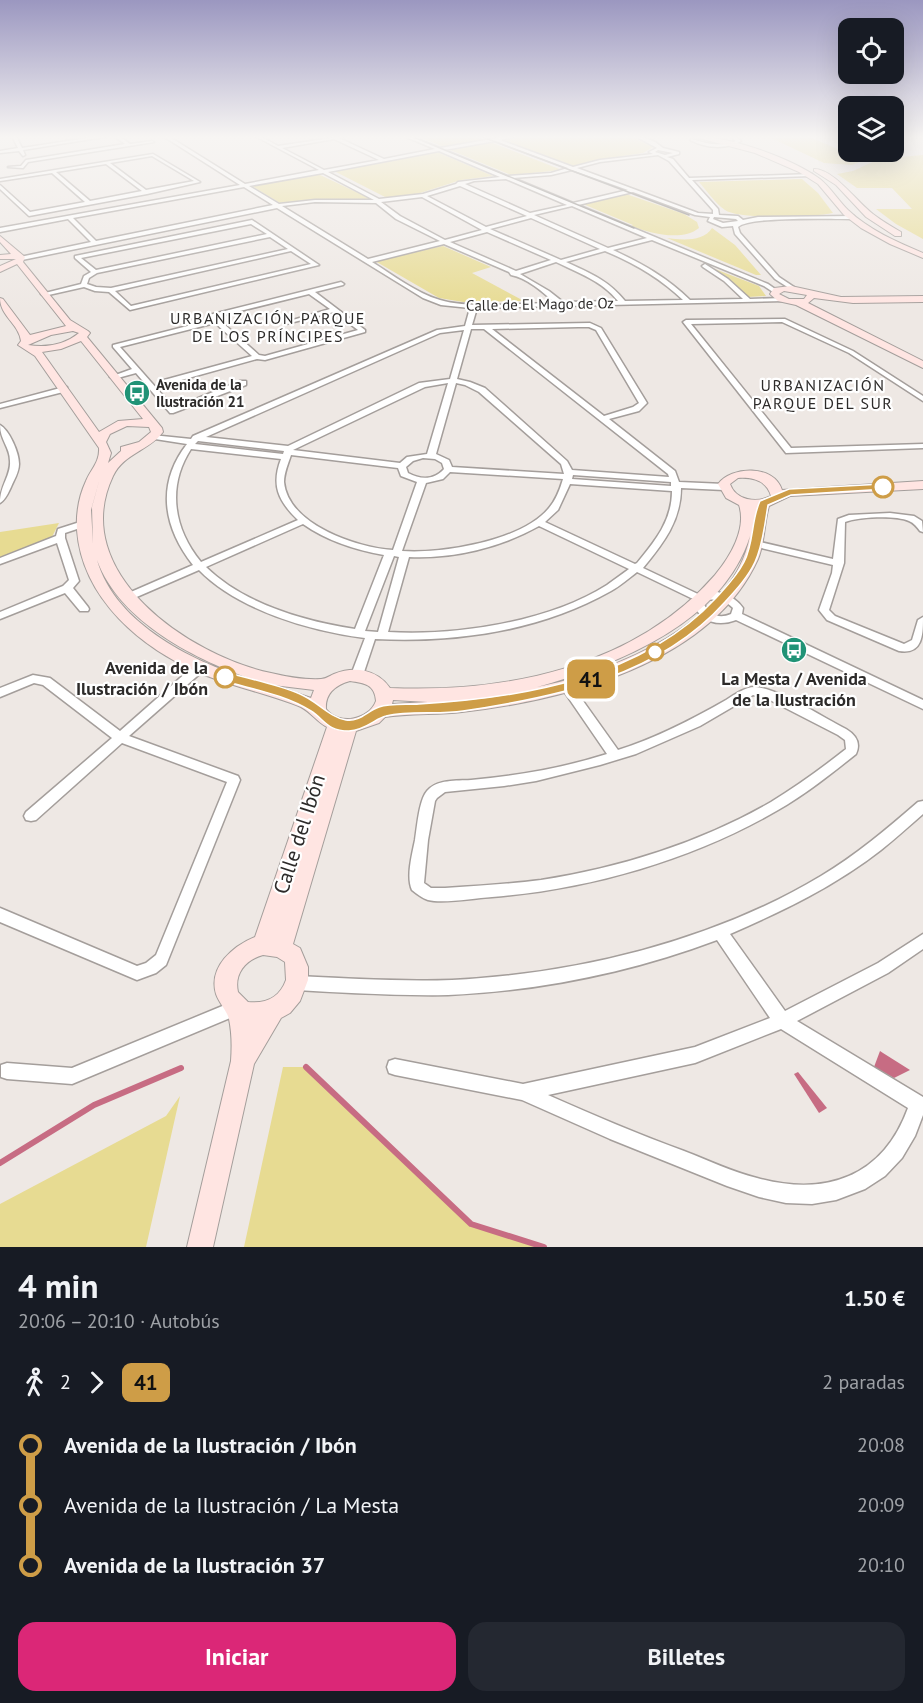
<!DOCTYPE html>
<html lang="es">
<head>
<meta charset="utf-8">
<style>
  :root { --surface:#171b24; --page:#242831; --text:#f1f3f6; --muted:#9ea1a6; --accent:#db2777 }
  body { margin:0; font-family:"PT Sans",sans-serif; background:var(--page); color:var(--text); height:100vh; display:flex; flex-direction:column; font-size:22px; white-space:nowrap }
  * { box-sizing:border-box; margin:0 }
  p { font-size:20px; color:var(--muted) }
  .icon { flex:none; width:33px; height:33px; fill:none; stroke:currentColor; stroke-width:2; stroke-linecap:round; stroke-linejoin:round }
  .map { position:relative; height:1247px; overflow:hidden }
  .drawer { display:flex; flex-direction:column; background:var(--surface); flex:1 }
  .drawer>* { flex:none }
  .badge { padding:0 12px; border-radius:9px; font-size:21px; line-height:39px }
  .fabs { position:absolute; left:838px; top:18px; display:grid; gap:12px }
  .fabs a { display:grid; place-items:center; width:66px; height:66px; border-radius:12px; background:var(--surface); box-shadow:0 6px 24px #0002; font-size:30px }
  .map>.badge { position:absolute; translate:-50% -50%; box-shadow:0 0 0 3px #fff }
  .legs { display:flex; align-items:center; gap:9px; height:66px; padding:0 18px; font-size:20px }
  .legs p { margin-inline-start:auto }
  .head { display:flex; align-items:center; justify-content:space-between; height:102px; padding:0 18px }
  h1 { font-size:33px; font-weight:800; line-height:45px }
  .primary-button { display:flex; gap:12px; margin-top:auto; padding:12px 18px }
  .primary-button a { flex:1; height:69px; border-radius:18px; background:var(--accent); color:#fff; font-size:24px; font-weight:800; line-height:69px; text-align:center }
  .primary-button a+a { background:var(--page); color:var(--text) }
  ul { padding:0 18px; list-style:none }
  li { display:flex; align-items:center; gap:21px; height:60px; font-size:22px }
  li i { display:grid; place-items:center; width:9px; height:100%; margin:0 8px; background:currentColor }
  li i::after { content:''; width:15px; height:15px; margin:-8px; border:4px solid; border-radius:50%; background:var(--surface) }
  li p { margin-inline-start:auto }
  li:first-child i { background:linear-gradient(#0000 50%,currentColor 0) }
  li:last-child i { background:linear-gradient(currentColor 50%,#0000 0) }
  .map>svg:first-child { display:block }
  .green { fill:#e7db92 }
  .water { fill:#c76c83 }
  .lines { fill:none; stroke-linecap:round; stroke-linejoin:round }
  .stream { stroke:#c76c83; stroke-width:6 }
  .street-casing { stroke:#a49e9b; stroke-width:3 }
  .secondary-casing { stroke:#a49e9b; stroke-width:2 }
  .street { fill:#fff; fill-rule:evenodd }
  .secondary { fill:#ffe5e2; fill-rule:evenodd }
  .tram { stroke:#85817e; stroke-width:1.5 }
  .line-1 { fill:#ce9d47; stroke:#fff; stroke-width:1.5 }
  .stop-1-dot { fill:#fff; stroke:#ce9d47; stroke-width:3 }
  .labels { text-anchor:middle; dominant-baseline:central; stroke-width:4.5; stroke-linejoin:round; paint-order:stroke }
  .far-street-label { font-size:15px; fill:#2d2b2a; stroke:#fff }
  .far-poi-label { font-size:15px; font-weight:bold; fill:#2d2b2a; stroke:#fff; text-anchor:start }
  .far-neighbourhood-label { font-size:16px; letter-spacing:1.5px; fill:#2d2b2a; stroke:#fff }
  .stop-label { font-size:18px; font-weight:bold; fill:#2d2b2a; stroke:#fff; text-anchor:end }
  .poi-label { font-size:18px; font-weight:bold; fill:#2d2b2a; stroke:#fff }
  .near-street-label { font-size:21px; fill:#2d2b2a; stroke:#fff }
</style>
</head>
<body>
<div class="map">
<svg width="923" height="1247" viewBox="0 0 923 1247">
  <rect width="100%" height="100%" fill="#eee8e4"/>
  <g class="green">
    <path d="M417 136H474L484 140 444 147Z"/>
    <path d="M524 136H629L653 147 643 153 596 160 574 166 503 140Z"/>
    <path d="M767 136H807L864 160 852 165 824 163Z"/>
    <path d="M490 142 562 170 511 175 450 150Z"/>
    <path d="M437 152 493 176 461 180 417 194 387 198 334 171Z"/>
    <path d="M923 155V239L896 224 876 209H912L892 188H857L837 174 853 171 879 159Z"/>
    <path d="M318 174 371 199 307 200 280 203 252 186Z"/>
    <path d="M802 179 818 193 833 213C816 217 739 220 725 210 715 203 707 191 699 182Z"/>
    <path d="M626 194 684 214 697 222 699 228C682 242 649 233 631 226L633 225 583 204Z"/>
    <path d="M712 228 735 245 761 275H756L667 238C681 240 704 242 712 228Z"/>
    <path d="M443 246 491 267 472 273 524 301 463 302 439 298 375 261Z"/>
    <path d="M707 266 759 286 766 296 748 297 735 285Z"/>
    <path d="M59 523 52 537 0 558V532Z"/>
    <path d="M283 1067H306L471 1223 544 1247H244Z"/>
    <path d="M180 1096 146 1247H0V1204L166 1116Z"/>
  </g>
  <g class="water">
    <path d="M880 1051 883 1053 910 1070 894 1078 874 1067Z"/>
    <path d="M798 1072 827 1108 819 1113 794 1074Z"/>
  </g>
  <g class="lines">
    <g class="stream">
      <path d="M306 1067 471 1224 544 1247"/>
      <path d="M0 1163 94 1105 181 1068"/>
    </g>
    <g class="street-casing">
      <g id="street">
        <path d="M12 136H16L22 148 100 136H110L23 150 25 155 23 156 19 151 0 153V151L18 148Z"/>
        <path d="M114 136H119L130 144 152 141 154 142 28 162 23 168 8 167 21 166 26 160 125 144Z"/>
        <path d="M163 136H168L245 184 319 170 255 136H260L278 146 345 136 339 138 384 159 435 149 404 136H409L440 148 509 136H517L500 140 573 167 600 160 653 154 649 152 657 148 635 136H640L655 142 663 148 679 152V154L667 157 673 159 689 178 812 174 810 176 692 180 718 209 719 215 738 216 743 220 758 217 854 216 852 219C832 219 749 216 738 227L740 233 779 277 794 287 795 288 792 290 775 279 735 234 733 226 722 227 708 221 710 217 695 215 633 192 578 205 768 284 778 291 773 292 764 286 652 240 613 250C643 264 666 277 690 300L743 299 724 281 703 267 702 266 705 264 728 279 750 299 782 298 785 300 784 301 477 308 472 325 590 323 601 328 647 403 639 411 609 419 675 471 679 482 724 484 728 487 724 490 681 488C681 520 664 543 643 568L700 595C714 587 734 595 743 608L742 614 923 700V709L736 620C718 627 700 622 693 603L694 601H702C708 613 717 620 731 614L733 608C720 595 712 603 700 597L695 599 691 598 637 572C628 579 620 586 611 591 540 631 456 643 375 639L363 675 361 678H353L351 675 365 638C310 631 238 610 199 570L132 599H124L123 597 124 595 193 565C163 527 156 484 187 444L155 439H152V435L191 439 193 436 437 330 465 326 470 308 441 305 423 298 277 208 22 260 19 258 20 257 91 242 68 219 0 232V228L240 185ZM334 139 379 160 324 170 282 148ZM495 141 568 168 551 173 507 176 444 150ZM658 150 673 153 665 155 655 152ZM439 151 500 177 458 182 456 184 423 194 379 199 328 172ZM658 155 669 161 713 210V214L698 213 577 168 600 162ZM572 170 628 190 573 203 513 178 551 175ZM323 173 374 200H315L279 204 249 186ZM506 179 567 205 530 213 465 184 474 181ZM460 186 527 216 486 227 427 196ZM244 187 273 205 96 241 73 218ZM422 197 482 230 445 240 400 216 381 202ZM315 202 376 203 396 219 440 241 368 259 282 206ZM572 206 647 238 608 248 534 215ZM714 217 736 219 738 221 723 223 713 219ZM531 218 600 249 561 260 490 229ZM487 232 551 260 516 271 450 242ZM444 244 509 272 511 275C527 278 543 292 555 303 524 303 469 309 440 300 416 293 393 275 372 262ZM605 251C634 263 660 278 683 300L625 301C608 280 590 273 566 262ZM556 262C579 273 602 281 618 301L563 302 549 291 520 274ZM578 327H589L596 330 639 403 633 407 604 416 492 329ZM471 329H484L668 474 669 477 572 470 567 461 485 388 470 382 457 379ZM464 330 450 379 419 383 288 446 206 437 440 333ZM448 383 427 454 407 457 400 463 293 450 425 387ZM456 383 465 385 479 392 561 464 564 474 452 467 449 460 436 454ZM198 441 284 451 283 454 195 444ZM191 449 281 459C271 485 278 501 298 520L201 562C173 528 167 486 191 449ZM291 455 398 468 401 476 417 482 393 550C358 548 288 525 284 482 284 473 288 464 291 455ZM423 458 435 459 442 463 444 469C434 480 421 480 408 473L406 467 413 461ZM450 472 563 479C560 489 556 500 549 508 522 541 442 554 402 551L426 483 443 479ZM573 475 671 482V486L572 479ZM570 484 672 491C672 521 655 541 637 563L635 564 545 522 558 510ZM303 524C327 541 356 550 384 555L355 629C304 621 244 604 206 567ZM539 526 629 569C622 574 614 580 607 585 549 622 456 636 388 632L409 557C453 559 500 548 539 526ZM394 556 399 557 378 632 365 631Z"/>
        <path d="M731 136H735L741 141C726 150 705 148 690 140L692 139C707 144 721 147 736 141Z"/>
        <path d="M153 154 200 182 147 194 29 216 0 189V185L30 212 85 202 52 173 0 181V179ZM152 156 194 181 146 190 110 163ZM106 164 142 191 90 201 56 172Z"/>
        <path d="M252 220 319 265 130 310 109 292 95 291 84 287 44 296 41 294 81 284 84 276 91 272 75 258V256ZM251 224 267 234 96 270 81 258ZM270 237 288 249 111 288 96 287 87 284 89 278 97 273ZM291 251 311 264 131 306 115 291Z"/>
        <path d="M341 282 344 284 343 285 315 292 365 330V332L265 360 257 359 167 384 163 382 164 380 252 356 215 323 120 347 174 408 240 381H246V385L173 413H170L136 373 114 379 110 377 132 369 113 347V345L211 320 208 316 209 315ZM309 294 330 309 286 322V324L334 312 358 330 265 356 259 355 216 317Z"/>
        <path d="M785 319 853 351 923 396V401L849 353 782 322 691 324 791 448 923 444V448L786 453 683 322 686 320Z"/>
        <path d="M64 387H67V391L0 408V404Z"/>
        <path d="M0 425C9 430 19 452 19 464 19 472 14 480 11 487 8 493 6 499 0 503 0 485 11 476 10 461 10 447 0 440 0 425Z"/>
        <path d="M890 513 914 516 922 521 923 532 920 531C917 527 914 523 909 521 895 515 859 517 845 522L844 563 829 610 835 616 904 644 912 640 918 620 923 617C923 634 923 655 899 651L827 620 819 610 832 573 833 565 753 546 751 544 756 541 833 559 838 519 849 515Z"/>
        <path d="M83 521 88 524 86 526 65 533V538L79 581 73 588 88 607 89 609 88 611H80L65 593 0 619V612L63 586 69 580 57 543 0 564V558L56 536 58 529Z"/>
        <path d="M200 663 204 664 206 667 204 670 129 736 238 776 240 780 166 965 156 973 137 980 0 922V908L137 966 146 963 156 955 227 782 122 743 36 820 31 821 26 820 24 816 26 812 112 738 43 685 34 683 0 697V688L33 675 50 678 120 731 196 664Z"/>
        <path d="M567 683 571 684 618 750C656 738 691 720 726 700 734 695 745 687 755 687 780 689 822 717 846 729 856 735 861 743 856 754 831 774 806 794 778 810 692 860 590 889 492 897 475 898 443 904 428 900 422 898 417 894 412 890 406 877 412 855 415 840 417 828 419 800 427 791 437 779 456 781 471 780 516 776 563 768 607 754L561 687 563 684ZM753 695 766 698 838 735 845 740 846 749C822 768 797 786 771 802 702 842 620 868 541 880 509 884 477 886 445 888H431L424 883 428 840 435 801 437 798 445 792 504 786 536 781 600 765 636 754 700 726Z"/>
        <path d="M923 801V814C909 826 895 839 881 850 835 886 783 911 730 934L785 1011 878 963 923 934V949L888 973 797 1021 923 1097V1115L915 1136 902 1158 885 1176 865 1189 836 1200 812 1204 786 1203 759 1197 727 1186 610 1139 522 1100 395 1075 389 1073 387 1067 389 1061 395 1059 523 1084 695 1047 770 1018 717 940C632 972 539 991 448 995 398 996 347 993 297 990L292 988 289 983 292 978 297 976C348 978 400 982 452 980 576 974 713 941 821 876 856 855 887 829 918 802ZM781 1029 908 1108C883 1177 826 1197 757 1178 732 1172 708 1160 684 1151 638 1134 593 1115 548 1095L695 1063Z"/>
        <path d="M237 1000 242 1003 245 1008 242 1013 72 1084 7 1079 1 1077V1065L7 1063 72 1068Z"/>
      </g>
    </g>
    <g class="secondary-casing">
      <g id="secondary">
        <path d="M691 136C727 135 791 158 820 179 831 188 838 200 848 210 869 230 897 242 923 253V258L890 244 861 228 844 215 818 184 799 172 755 153Z"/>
        <path d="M814 169C834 169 857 202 873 214 882 221 891 226 901 232V236H895L866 217 836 185 814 171Z"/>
        <path d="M0 236 25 257 23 262 70 320 88 331 90 333 87 337 162 428 163 432C149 451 124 453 113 476 67 573 190 656 271 673 288 677 304 680 321 679 326 679 329 676 334 674 354 666 377 669 390 688 507 693 635 667 715 575 730 557 747 529 739 505L726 498 718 484C731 466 774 464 782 490L923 481V489L790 496 769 506C764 523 765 542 758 559 711 663 566 700 462 712 437 715 411 713 385 717L379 723 356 731 293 944 300 948 308 967V980L300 1001 290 1013 281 1018 254 1064 213 1247H187L231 1061C232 1047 232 1033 229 1019 227 1011 219 1003 216 994 208 967 233 946 255 937L327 727C316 721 312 713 301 707 269 694 234 687 202 674 142 649 82 599 77 530 76 513 79 496 86 481 91 469 100 462 99 448L35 356 18 345 21 341C19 324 0 316 0 298L3 299 30 335 66 326 17 264 0 272V266L16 259H0V255L11 254 0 242ZM73 331 79 333C64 345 46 348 28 345L51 335ZM81 341 143 419 118 421 99 432 42 352 61 349ZM127 426 149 427 151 432 139 442 121 447V451L108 463 111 453 106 442 110 434ZM100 478 92 507 93 544 91 510ZM738 478C753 477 767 481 771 496 757 503 736 501 730 484ZM750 536C734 623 614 672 537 687 617 665 723 623 750 536ZM97 560C120 623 198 661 257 681 198 665 115 625 97 560ZM350 681C365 683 375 685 376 701 369 720 339 726 326 709 325 693 336 685 350 681ZM273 685 314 690 311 698ZM393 700 428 702 392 704ZM263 955 277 957 285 962 286 980C280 997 266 1004 248 1002L238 992C234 974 245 960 263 955Z"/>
        <path d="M791 286 841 297 923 296V302L853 303 814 298 808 303 923 361V368L796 305 778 301 770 294 774 288ZM784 291 807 295 804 299H789L779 294Z"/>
      </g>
    </g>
    <use href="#street" class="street"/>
    <use href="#secondary" class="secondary"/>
    <g class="tram">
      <path d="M411 136 634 228"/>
      <path d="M480 136 689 215"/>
    </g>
  </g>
  <linearGradient id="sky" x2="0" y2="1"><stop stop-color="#9b97c0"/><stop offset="0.44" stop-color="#f7f5f3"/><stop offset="1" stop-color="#f7f5f3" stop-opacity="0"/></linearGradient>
  <rect width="923" height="311" fill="url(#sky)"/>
  <path class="line-1" d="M883 484 886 485V489L791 495 768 505C765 523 763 545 755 562 748 577 736 590 725 602 659 676 558 697 463 711 438 715 411 710 386 716 376 718 366 730 349 731 327 731 325 720 311 711 284 694 250 689 221 680L219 677 225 672C250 679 276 684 300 694 317 701 329 717 346 720 360 722 367 711 379 707 390 703 407 705 419 704 523 698 642 678 716 598 726 587 737 576 744 562 754 543 751 520 760 501L789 489Z"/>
  <defs>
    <g id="bus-disc" transform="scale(1.35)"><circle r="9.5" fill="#209376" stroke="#fff"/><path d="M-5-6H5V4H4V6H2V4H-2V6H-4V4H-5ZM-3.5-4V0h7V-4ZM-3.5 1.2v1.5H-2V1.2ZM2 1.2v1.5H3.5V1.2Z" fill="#fff"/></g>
  </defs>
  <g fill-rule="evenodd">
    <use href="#bus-disc" x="137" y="393"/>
    <use href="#bus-disc" x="794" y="650"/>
  </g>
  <g class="stop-1-dot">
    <circle cx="883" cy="487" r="10"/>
    <circle cx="655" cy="652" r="8"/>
    <circle cx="225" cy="677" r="10"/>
  </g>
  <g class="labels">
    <g class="far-street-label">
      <text transform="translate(540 304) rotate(-1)">Calle de El Mago de Oz</text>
    </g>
    <g class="far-poi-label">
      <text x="156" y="384">Avenida de la<tspan x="156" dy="17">Ilustración 21</tspan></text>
    </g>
    <g class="far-neighbourhood-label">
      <text x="268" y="318">URBANIZACIÓN PARQUE<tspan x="268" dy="18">DE LOS PRÍNCIPES</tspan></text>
      <text x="823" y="385">URBANIZACIÓN<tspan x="823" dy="18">PARQUE DEL SUR</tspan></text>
    </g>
    <g class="stop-label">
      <text x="208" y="667">Avenida de la<tspan x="208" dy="21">Ilustración / Ibón</tspan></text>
    </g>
    <g class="poi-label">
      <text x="794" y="678">La Mesta / Avenida<tspan x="794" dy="21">de la Ilustración</tspan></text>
    </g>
    <g class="near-street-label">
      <text transform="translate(299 834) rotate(-72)">Calle del Ibón</text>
    </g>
  </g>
</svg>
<div class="fabs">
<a><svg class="icon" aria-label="locate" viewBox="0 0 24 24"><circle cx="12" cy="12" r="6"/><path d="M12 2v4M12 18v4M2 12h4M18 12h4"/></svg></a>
<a><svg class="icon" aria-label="layers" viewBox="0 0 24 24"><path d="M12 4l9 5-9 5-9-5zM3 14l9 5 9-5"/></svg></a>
</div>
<b class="badge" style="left:591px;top:679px;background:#ce9d47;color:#111">41</b>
</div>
<section class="drawer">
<div class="head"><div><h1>4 min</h1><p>20:06 – 20:10 · Autobús</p></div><b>1.50 €</b></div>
<div class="legs"><svg class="icon" aria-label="walk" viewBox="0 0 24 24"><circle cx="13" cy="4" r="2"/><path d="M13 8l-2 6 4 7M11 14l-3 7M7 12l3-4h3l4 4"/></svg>2<svg class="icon" aria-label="forward" viewBox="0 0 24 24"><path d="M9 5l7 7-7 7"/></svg><b class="badge" style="background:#ce9d47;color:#111">41</b><p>2 paradas</p></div>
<ul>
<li><i style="color:#ce9d47"></i><b>Avenida de la Ilustración / Ibón</b><p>20:08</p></li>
<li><i style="color:#ce9d47"></i><span>Avenida de la Ilustración / La Mesta</span><p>20:09</p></li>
<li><i style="color:#ce9d47"></i><b>Avenida de la Ilustración 37</b><p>20:10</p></li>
</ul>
<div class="primary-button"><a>Iniciar</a><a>Billetes</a></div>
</section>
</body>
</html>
